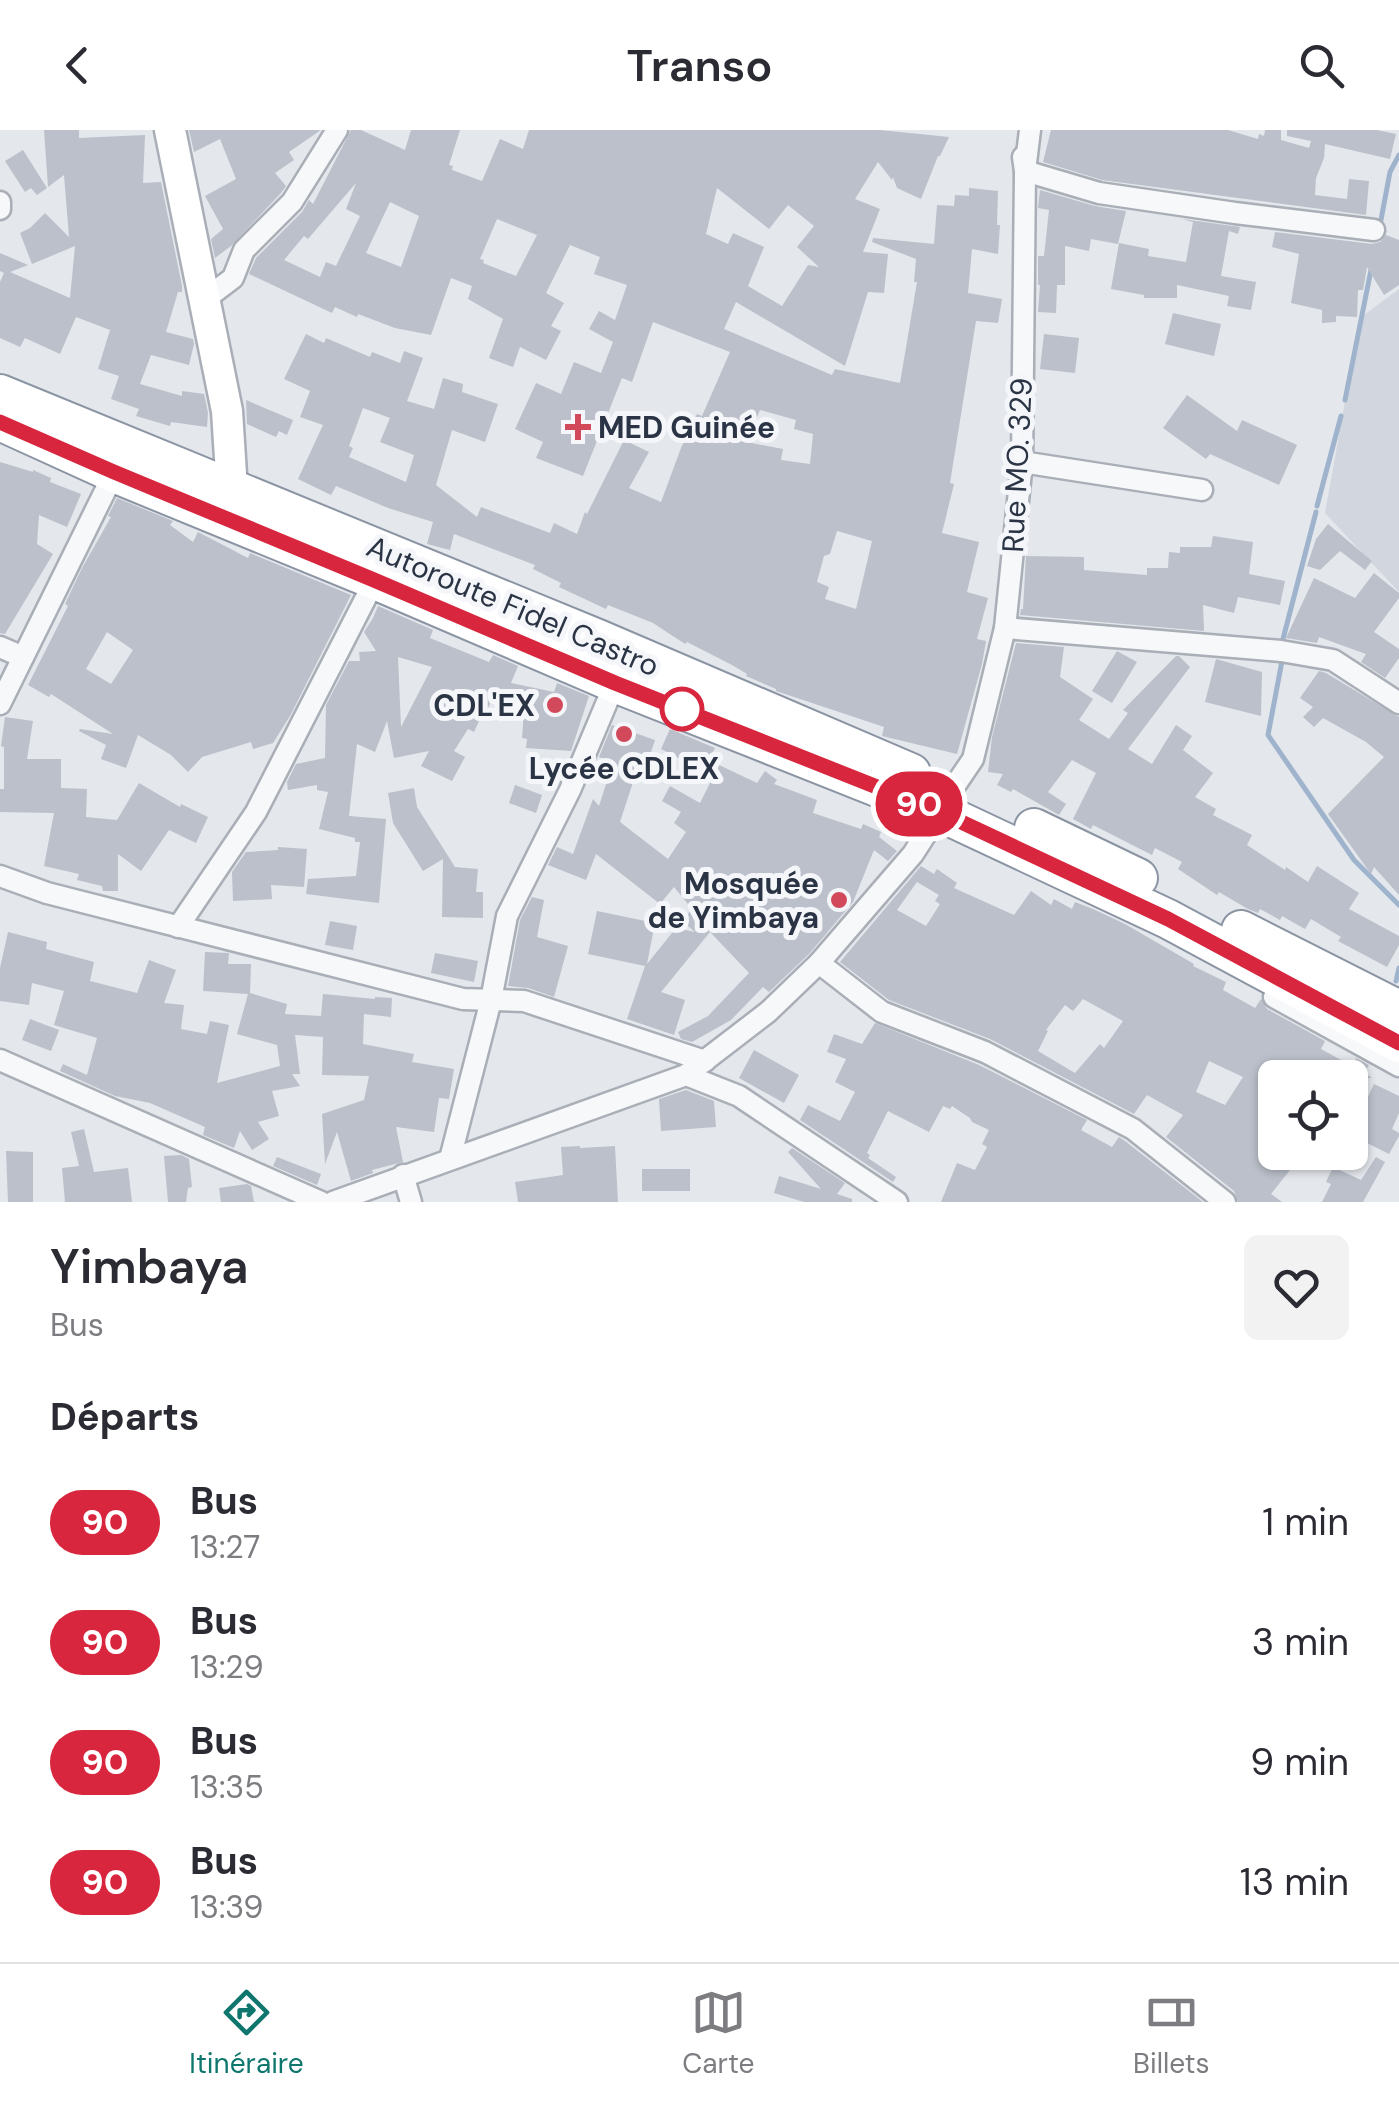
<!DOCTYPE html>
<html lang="fr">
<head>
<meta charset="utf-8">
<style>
  :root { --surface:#fff; --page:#f2f2f3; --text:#2b2b33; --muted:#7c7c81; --line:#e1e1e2; --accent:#0f766e }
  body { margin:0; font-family:"DM Sans",sans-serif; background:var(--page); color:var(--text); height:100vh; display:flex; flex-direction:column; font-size:38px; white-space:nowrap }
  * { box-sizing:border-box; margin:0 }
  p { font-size:32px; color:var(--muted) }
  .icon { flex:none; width:55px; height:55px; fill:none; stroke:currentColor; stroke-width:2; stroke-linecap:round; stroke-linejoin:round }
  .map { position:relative; height:1072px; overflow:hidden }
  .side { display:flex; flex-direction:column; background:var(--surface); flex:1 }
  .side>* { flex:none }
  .badge { padding:0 20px; border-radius:32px; font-size:35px; line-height:65px }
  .buttons { position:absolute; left:1258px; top:930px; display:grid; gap:20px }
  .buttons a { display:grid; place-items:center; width:110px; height:110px; border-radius:15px; background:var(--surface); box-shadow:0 2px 8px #0004; font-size:50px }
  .map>.badge { position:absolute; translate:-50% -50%; box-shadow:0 0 0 5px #fff }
  h2 { padding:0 50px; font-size:38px; line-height:90px }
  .round { display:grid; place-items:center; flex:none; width:105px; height:105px; border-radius:15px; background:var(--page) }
  .overview { display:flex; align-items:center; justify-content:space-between; height:170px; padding:0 50px }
  h1 { font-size:48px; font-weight:600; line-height:75px }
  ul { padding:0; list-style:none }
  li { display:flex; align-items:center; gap:30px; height:120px; padding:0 50px }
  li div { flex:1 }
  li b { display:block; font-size:38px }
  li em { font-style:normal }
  li .badge { min-width:110px; font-weight:700; text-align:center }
  header { display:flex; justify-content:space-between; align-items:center; height:130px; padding:0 50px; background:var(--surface); font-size:45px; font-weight:600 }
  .tab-bar { display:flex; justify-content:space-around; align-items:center; height:140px; border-top:2px solid var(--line); background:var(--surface); font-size:28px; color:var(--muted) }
  .tab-bar a { display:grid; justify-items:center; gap:5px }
  .tab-bar .active { color:var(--accent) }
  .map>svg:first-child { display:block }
  .built { fill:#d2d6de }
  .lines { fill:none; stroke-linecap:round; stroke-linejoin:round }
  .stream { stroke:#9fb4cc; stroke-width:5 }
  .building { fill:#bbc0ca; fill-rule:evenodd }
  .street-casing { stroke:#a9aeb7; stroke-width:25 }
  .secondary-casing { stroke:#a9aeb7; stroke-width:35 }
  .highway-casing { stroke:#8b94a3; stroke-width:42 }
  .street { stroke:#f7f8fa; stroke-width:20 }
  .secondary { stroke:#fff; stroke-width:30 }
  .highway { stroke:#fff; stroke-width:38 }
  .line-casing { stroke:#fff; stroke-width:22 }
  .line { stroke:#d7263d; stroke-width:15 }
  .poi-dot { fill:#d1495b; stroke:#f4f6f9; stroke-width:4 }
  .stop-dot { fill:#fff; stroke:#d7263d; stroke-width:5 }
  .labels { text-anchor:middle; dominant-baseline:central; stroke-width:10; stroke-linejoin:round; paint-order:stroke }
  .poi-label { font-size:30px; font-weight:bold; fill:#2b3445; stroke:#f4f6f9; text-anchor:end }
  .street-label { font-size:30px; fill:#2b3445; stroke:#f4f6f9 }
</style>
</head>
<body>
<header><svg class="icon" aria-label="back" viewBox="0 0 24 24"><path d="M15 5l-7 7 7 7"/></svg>Transo<svg class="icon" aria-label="search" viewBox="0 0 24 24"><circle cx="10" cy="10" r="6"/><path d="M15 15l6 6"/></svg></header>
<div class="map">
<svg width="1399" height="1072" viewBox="0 0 1399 1072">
  <rect width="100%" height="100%" fill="#e4e7ec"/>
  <path class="built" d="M1399 159V462L1325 383 1360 188Z"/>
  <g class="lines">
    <g class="stream">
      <path d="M1380 95 1390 42 1399 25"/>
      <path d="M1345 270 1371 140"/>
      <path d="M1317 376 1341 286"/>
      <path d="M1283 509 1316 382"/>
      <path d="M1282 531 1268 605 1354 730 1399 775"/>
      <path d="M1396 851 1399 838"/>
    </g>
  </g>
  <g class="building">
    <path d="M44 0H79V8L145 5 143 53 161 52 182 156V162H178L166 202 193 209 194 214 189 235 151 225 140 254 182 266V261L204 264 208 283 207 297 171 292 170 296 136 286 139 279 111 269 119 246 98 239 110 200 76 187 60 224 25 208 20 217 0 208V152L4 143 0 141V123L28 135 10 142 70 168 75 116 32 134 20 103 30 98 45 83 69 107 64 45 48 57Z"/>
    <path d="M189 0H321L289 22 294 30 275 43 286 56 281 63 231 116 215 128 211 109 223 99 205 66 236 49 220 9 194 22Z"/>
    <path d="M351 0H361L405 20 411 0H460L449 35 453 36 452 40 482 51 500 9 523 19 529 0H880L949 7 940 26H938L921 69 897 58 893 47 892 50 878 32 855 69 880 79 863 122 888 124 884 163 868 162 845 236 736 172 724 199 832 245 835 239 900 253 917 152H914L916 129 872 112 873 108 934 114 937 75 954 76 955 65 969 66V58L998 61 997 95H1000L998 124 972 119 968 163 1002 169 998 193 976 191 950 353 954 354 942 403 979 412 967 462 988 468 977 509 986 511 982 534 957 624 882 606 884 597 776 561V559L746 546 747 544 732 535 687 512 685 514 653 493 608 475 606 479 559 457 561 453 533 439 535 435 454 404 450 420 427 414 433 392 388 378 336 356 331 365 298 349 323 295 300 287 310 261 284 249 306 204 324 213 326 208 370 227 372 222 400 233 404 221 423 228 407 271 434 279 443 248 463 254 462 262 498 274 485 312 452 300 436 355 477 387 481 377 550 403 554 393 577 404 585 382 587 384 624 310 649 322 629 358 661 372 681 318 697 284 702 286 730 222 653 192 632 252 622 248 583 346 536 328 543 312 515 299 536 253 561 264 574 232 601 243 613 212 589 199 599 181 615 190 627 155 594 144 600 127 570 115 546 163 564 173 551 196 561 201 546 230 520 217 513 237 489 228 503 189 468 169 472 156 451 148 431 205 395 198 358 184 357 187 335 177 332 183 249 144 256 128 302 82 309 70 313 74ZM356 53 346 79 360 86 336 136 326 132 320 147 284 130 304 106 308 109ZM717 58 769 99 788 75 814 96 797 117 819 137 808 135 782 176 748 156 764 117 733 103 728 114 706 104ZM390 72 419 86 401 137 366 123ZM497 89 537 105 516 146 483 133 484 130 480 129ZM363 278 390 288 380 312 414 325 406 352 349 327 353 318 349 316ZM760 280 796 290 794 299 813 304 810 334 781 330 783 319 746 312ZM837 401 872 411 856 479 825 469 829 457 817 452 824 426 830 424Z"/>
    <path d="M1051 0H1228L1258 9 1259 4 1264 6 1265 0H1281V10L1309 18 1311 11 1287 6V0H1377L1396 4 1390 29 1325 14 1324 28 1316 48 1315 65 1347 69 1349 49 1369 51 1366 85 1102 50 1043 32Z"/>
    <path d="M23 20 47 58 37 65 31 58 25 62 5 31Z"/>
    <path d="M1040 60 1095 76 1126 81 1118 114 1091 109 1089 121 1065 116V155H1057L1056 183 1038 182 1040 155H1038V126H1044L1049 80 1038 78Z"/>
    <path d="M1182 89 1240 97 1238 104 1229 101 1221 146 1256 152 1251 180 1227 176 1229 166 1177 155V168H1144V165L1111 159 1119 113 1149 119 1148 126 1186 132 1193 92Z"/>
    <path d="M1275 102 1372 114 1380 112 1386 105 1399 110V155L1384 165 1367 137 1363 160H1358L1357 187 1336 186V192L1322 193V180L1291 173 1299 124 1272 117Z"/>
    <path d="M1173 183 1221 194 1214 226 1165 214Z"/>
    <path d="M1044 204 1079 208 1075 243 1040 239Z"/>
    <path d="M1187 265 1237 301 1242 290 1297 315 1279 355 1210 324 1206 329 1163 298Z"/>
    <path d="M246 270 293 290 287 305 279 301 276 307 247 294Z"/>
    <path d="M0 332 33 342V340L51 348 50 352 81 364 67 397 39 385 37 414 53 424 5 504 0 503Z"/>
    <path d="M117 368 173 391 170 395 193 412 198 402 248 428 250 423 351 465 290 586 273 613 253 619 251 612 202 627 188 642 171 625 138 605 126 638 101 629 106 615 79 601 80 599 113 604 51 564 49 567 28 555 68 476 65 474 82 438 111 387 108 386ZM107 502 133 520 111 554 86 539Z"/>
    <path d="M1328 394 1372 431 1365 440 1340 421 1320 440 1307 436 1316 409Z"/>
    <path d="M1213 406 1253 412 1249 444 1285 451 1280 475 1238 467 1234 483 1203 475 1204 501 1020 485 1021 479H1023L1026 426 1084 427V440L1147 445V438H1168L1169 422 1180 423V417H1211Z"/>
    <path d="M1374 443 1399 463V468L1374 502 1399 519V528L1385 548 1361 532 1366 524 1319 507 1317 513 1286 508 1314 448 1355 468Z"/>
    <path d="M378 476 433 500 430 508 489 532 493 525 518 536 511 553 554 562 557 553 589 566 571 621 526 618 527 609 522 608 524 581 492 569 483 590 480 589 474 602 468 599 454 621 465 627 452 651 421 636 429 621 394 628 387 591 375 622 357 614 349 686 386 689 379 773 306 764 308 749 356 746 360 712H355V708L319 699 328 662 317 660V655L288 660 287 652 296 634 325 628 326 575 349 531H360L359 522 376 521 364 502 373 488ZM398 527 432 537 401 597Z"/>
    <path d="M1016 513 1064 517 1060 547 1093 569 1079 590 1109 609 1128 583 1123 580 1176 526H1179L1190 537 1128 619 1152 634 1176 595 1192 606 1183 620 1213 643 1195 667 1216 679 1213 685 1252 705 1247 715 1285 740 1286 737 1308 752 1317 736 1359 763 1349 779 1399 806V815L1387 837 1338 811 1341 807 1311 789 1305 799 1282 786 1280 790 1260 779 1258 783 1248 779 1219 762 1217 765 1178 739 1182 732 1155 718 1152 725 1093 695 1091 699 1073 689 1096 643 1072 630 1048 662 1066 674 1059 685 1013 659 1011 662 997 655 1003 644 988 642 992 607Z"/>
    <path d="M1117 521 1137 532 1112 573 1092 561Z"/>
    <path d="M1216 529 1262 542 1261 586 1205 572Z"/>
    <path d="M1319 541 1326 543 1399 587V765L1374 737 1371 744 1328 684 1384 627 1366 612 1323 588 1314 597 1303 587 1313 577 1300 568Z"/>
    <path d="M5 587 33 591 27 629H61V658L87 659 86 687 117 690 139 653 180 677 181 674 208 687 196 713 169 700 141 741 118 724V761H103L102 756 77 750 79 744 44 736 54 683 0 682V659H4V617L1 616Z"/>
    <path d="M612 595 655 610 644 643 637 640 620 692 668 729 686 702 674 693 681 682 662 671 670 656 700 673 719 635 757 653 765 641 777 650 774 654 817 670 813 683 861 699 863 694 881 702 879 707 897 721 888 731 874 720 853 772 809 824 769 862 763 857 731 890 692 912 681 909 678 902 708 886 749 843 710 802 661 862 685 870 674 905 627 889 645 836 588 824 597 781 655 793 647 834 676 798 695 802 682 791 692 779 674 757 660 774 596 724 586 750 548 735 557 717 573 724 593 669 599 676 613 632 599 627Z"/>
    <path d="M670 599 715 618 703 640 661 619Z"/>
    <path d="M515 655 542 665 536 683 509 673Z"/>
    <path d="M414 658 417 677 455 737 478 739 476 762H483V788L442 787 443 729 423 741 393 693 388 663Z"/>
    <path d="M278 717 307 719 304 757 271 755 272 769 233 771 232 742 246 722 278 720Z"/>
    <path d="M921 736 934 744 937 739 957 753 954 758 1014 785 1031 761 1051 775 1054 769 1072 779 1075 772 1093 779 1125 794 1194 834 1193 836 1226 852 1223 860 1255 878 1261 869 1267 879 1325 911 1321 919 1352 936 1356 928 1369 935 1364 943 1372 948H1362L1361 951 1354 948H1275V996L1261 1016 1290 1040 1271 1064 1282 1072H1238L1234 1061 1166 1007 1183 985 1147 965 1134 984 990 909 889 870 840 832ZM917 752 939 765 935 771 940 774 926 796 897 780ZM1083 869 1123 891 1104 918 1100 914 1075 943 1038 921 1048 901 1046 900 1065 875 1073 881ZM1209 931 1243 947 1225 975 1196 962Z"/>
    <path d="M532 767 544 770 537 807 568 816 554 867 528 858 508 856 520 790Z"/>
    <path d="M330 791 357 796 353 820 325 815Z"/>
    <path d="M8 802 47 812 46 819 94 832 90 851 137 863 149 830 176 840 164 873 184 875 181 899 207 904 210 891 229 895 217 953 280 936 277 915 237 904 248 864 203 861 205 822 229 823 228 834H251L250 863 287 874 285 884 321 886 323 864 375 869V867L392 868 391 887 364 884 363 914 414 924 412 932 454 939 449 969 439 968 434 1002 396 997 403 1032 372 1040 373 1043 351 1051 337 1002 325 1034 322 984 364 970 369 946 322 945 323 907 295 905 300 944H292L300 956 272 961 279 986 258 992 269 1009 252 1020 240 1001 234 1018 203 1005 205 997 150 973 115 966 60 941 63 934 87 945 97 908 54 895 64 861 32 853 29 875 0 871V838Z"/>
    <path d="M435 823 478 831 474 852 431 843Z"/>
    <path d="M30 889 59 900 51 921 22 910Z"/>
    <path d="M875 893 979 935 1087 990 1081 1000 1112 1017 1119 1007 1125 1011 1203 1072H941L957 1033 975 1040 987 1017 982 1014 989 1000 972 992 970 988 952 976 950 979 943 976 929 1002 888 981 867 1023 870 1025 868 1028 896 1047 893 1052 800 990 808 975 840 991 855 962 835 952 846 929 827 922 834 904 862 914Z"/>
    <path d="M754 920 799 945 784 973 739 948Z"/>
    <path d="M1374 954 1399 966V983L1392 999 1399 1003V1006L1389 1024 1353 1006 1356 1000 1353 999Z"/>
    <path d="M686 960 714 971 716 997 661 1001 659 969Z"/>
    <path d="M84 999 94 1042 128 1038 132 1072H65L62 1038 79 1036 71 1002Z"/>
    <path d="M580 1016V1018L615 1016 618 1072H518L515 1052 563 1045 561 1017Z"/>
    <path d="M792 1018 845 1053 837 1064 852 1069V1072H804L774 1063 779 1046 821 1059 788 1022Z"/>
    <path d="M6 1021 33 1022V1072H8Z"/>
    <path d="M181 1025 189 1029 192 1057 188 1058 186 1072H168L164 1026Z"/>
    <path d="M277 1027 321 1044 317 1055 273 1036Z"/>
    <path d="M1376 1027 1385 1032 1363 1072H1322L1331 1054 1326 1052 1333 1037 1361 1050Z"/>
    <rect x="642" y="1039" width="48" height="22"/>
    <path d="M247 1054 251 1056 254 1072H221L219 1058Z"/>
  </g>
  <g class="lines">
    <g class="street-casing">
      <g id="street">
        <path d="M1023 27 1025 41 1099 63 1235 83 1374 100"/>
        <path d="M0 72V79"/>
        <path d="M204 170 233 148 244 120 292 72 337 0"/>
        <path d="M1022 332 1202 360"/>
        <path d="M1005 498 1281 521 1333 530 1399 573"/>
        <path d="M0 517 23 527"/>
        <path d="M0 574 114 343"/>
        <path d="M952 660 973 629 1005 498 1022 332 1025 41 1030 0"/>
        <path d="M0 746 47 763 463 869 524 871 705 931"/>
        <path d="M178 797 256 682 375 450"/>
        <path d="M819 833 882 882 985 922 1133 999 1225 1072"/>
        <path d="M1274 867 1399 936"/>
        <path d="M0 930 321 1072"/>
        <path d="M686 945 739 966 897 1072"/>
        <path d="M450 1029 491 870 507 786 570 660 615 553"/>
        <path d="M403 1045 411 1072"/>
        <path d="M333 1072 686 945 768 882 819 833 913 724 940 682"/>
      </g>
    </g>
    <g class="secondary-casing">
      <path id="secondary" d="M170 0 227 281 232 360"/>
    </g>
    <g class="highway-casing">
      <g id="highway">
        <path d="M0 264 598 509 911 643"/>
        <path d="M0 291 114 343 375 450 615 553 940 682 1168 789 1399 913"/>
        <path d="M1034 698 1138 748"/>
        <path d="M1241 800 1399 880"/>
      </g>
    </g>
    <use href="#street" class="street"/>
    <use href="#secondary" class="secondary"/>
    <use href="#highway" class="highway"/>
  </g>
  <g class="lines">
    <g class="line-casing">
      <path id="line" d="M0 292 114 342 374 450 615 553 940 682 1168 789 1399 913"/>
    </g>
    <use href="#line" class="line"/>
  </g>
  <g class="poi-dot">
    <path d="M573 282h10v10h10v10h-10v10h-10v-10h-10v-10h10z"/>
    <circle cx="555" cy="575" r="10"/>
    <circle cx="624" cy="604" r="10"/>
    <circle cx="839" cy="770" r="10"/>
  </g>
  <circle class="stop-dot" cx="682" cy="579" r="20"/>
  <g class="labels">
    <g class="poi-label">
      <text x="598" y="297" text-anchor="start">MED Guinée</text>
      <text x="535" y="575">CDL'EX</text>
      <text x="624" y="638" text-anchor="middle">Lycée CDLEX</text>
      <text x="819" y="753">Mosquée<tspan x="819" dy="34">de Yimbaya</tspan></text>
    </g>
    <g class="street-label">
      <text transform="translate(1017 335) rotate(-87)">Rue MO. 329</text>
      <text transform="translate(513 476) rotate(23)">Autoroute Fidel Castro</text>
    </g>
  </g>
</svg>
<div class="buttons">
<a><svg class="icon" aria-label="locate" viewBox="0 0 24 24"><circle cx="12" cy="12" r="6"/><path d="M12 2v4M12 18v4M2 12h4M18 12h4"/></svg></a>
</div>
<b class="badge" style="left:919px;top:674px;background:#d7263d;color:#fff">90</b>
</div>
<section class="side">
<div class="overview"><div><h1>Yimbaya</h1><p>Bus</p></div><a class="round"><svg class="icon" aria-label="heart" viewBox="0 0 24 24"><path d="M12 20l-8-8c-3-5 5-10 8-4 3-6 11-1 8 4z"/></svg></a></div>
<h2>Départs</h2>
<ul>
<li><span class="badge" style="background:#d7263d;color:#fff">90</span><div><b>Bus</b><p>13:27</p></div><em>1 min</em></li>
<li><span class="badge" style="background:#d7263d;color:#fff">90</span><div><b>Bus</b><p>13:29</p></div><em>3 min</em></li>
<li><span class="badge" style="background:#d7263d;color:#fff">90</span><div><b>Bus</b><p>13:35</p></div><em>9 min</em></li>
<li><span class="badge" style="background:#d7263d;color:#fff">90</span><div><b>Bus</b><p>13:39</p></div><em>13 min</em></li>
</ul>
</section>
<nav class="tab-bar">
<a class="active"><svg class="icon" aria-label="directions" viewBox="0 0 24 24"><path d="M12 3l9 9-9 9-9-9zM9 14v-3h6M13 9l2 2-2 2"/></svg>Itinéraire</a>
<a><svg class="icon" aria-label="map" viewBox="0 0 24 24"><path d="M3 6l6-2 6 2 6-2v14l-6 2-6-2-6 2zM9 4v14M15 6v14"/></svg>Carte</a>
<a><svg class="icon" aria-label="tickets" viewBox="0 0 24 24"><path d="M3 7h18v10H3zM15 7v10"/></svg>Billets</a>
</nav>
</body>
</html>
